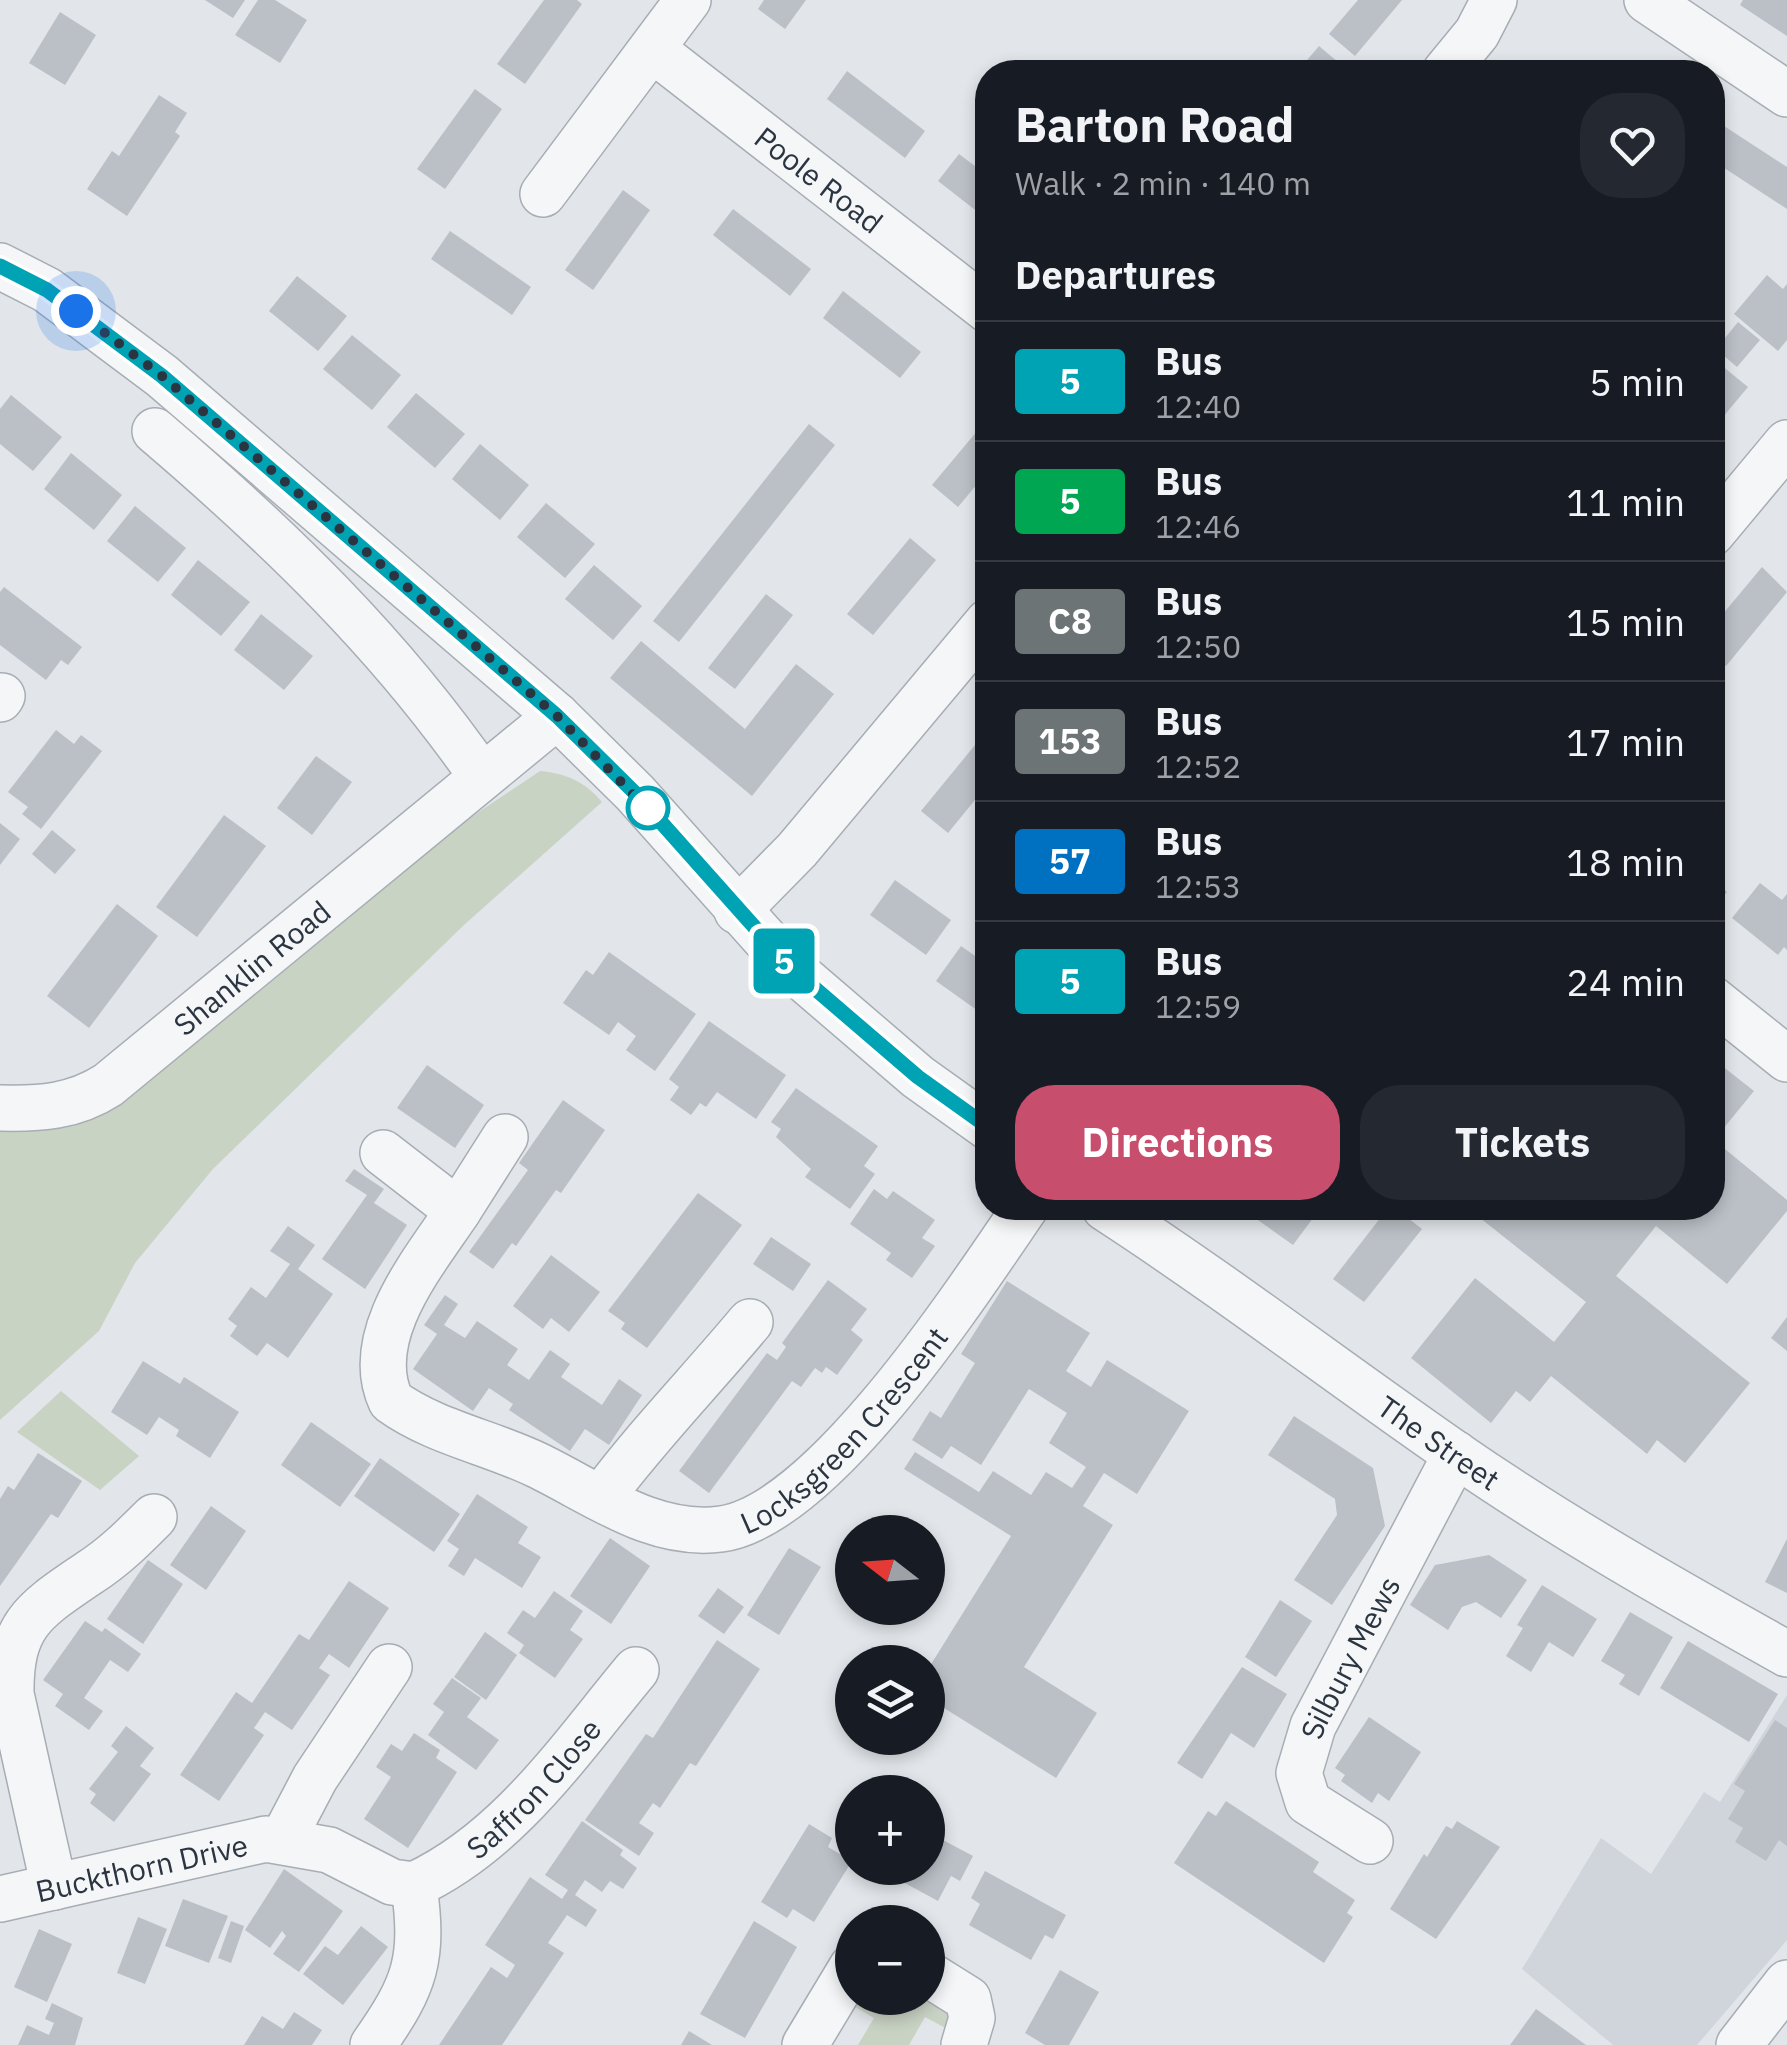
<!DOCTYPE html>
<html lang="en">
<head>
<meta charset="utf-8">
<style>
  :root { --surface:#171b24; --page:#242831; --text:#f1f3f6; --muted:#9ea1a6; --line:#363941; --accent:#c84e6d }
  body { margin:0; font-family:"IBM Plex Sans",sans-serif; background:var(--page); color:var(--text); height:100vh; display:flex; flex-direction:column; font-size:38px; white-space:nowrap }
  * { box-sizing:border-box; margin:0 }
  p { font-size:32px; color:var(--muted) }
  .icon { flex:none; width:55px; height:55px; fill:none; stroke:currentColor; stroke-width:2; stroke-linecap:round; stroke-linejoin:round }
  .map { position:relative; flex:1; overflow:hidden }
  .details { position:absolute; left:975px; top:60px; width:750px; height:1160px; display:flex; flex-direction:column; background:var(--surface); border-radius:40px; box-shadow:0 5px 15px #0003 }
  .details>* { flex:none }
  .badge { padding:0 20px; border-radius:8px; font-size:35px; line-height:65px }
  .needle { width:65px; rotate:287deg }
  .fabs { position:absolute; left:835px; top:1515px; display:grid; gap:20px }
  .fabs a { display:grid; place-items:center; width:110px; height:110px; border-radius:50%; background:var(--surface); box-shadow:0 5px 15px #0003; font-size:50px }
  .you { position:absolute; width:50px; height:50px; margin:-25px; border:8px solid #fff; border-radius:50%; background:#1a73e8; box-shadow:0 0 0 15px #1a73e833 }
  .map>.badge { position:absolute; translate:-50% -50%; box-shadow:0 0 0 5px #fff }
  h2 { padding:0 40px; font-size:38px; line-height:90px }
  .round { display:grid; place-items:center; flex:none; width:105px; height:105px; border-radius:40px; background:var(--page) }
  .headline { display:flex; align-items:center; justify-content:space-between; height:170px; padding:0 40px }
  h1 { font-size:48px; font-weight:800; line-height:75px }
  .action { display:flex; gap:20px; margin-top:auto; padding:20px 40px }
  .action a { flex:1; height:115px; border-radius:40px; background:var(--accent); color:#fff; font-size:40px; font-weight:800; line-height:115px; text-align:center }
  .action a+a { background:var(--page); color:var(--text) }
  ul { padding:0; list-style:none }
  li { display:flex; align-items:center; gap:30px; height:120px; padding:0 40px; border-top:2px solid var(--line) }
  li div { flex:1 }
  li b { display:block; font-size:38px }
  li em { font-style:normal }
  li .badge { min-width:110px; font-weight:700; text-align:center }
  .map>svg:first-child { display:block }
  .built { fill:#d0d5dc }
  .green { fill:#c9d3c4 }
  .building { fill:#bac0c6 }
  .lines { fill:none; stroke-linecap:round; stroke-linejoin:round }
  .minor-casing { stroke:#a7adb4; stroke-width:48 }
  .minor { stroke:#f5f6f8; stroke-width:45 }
  .line-casing { stroke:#fff; stroke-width:22 }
  .line { stroke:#00a3b4; stroke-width:15 }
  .walk { stroke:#2b3541; stroke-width:10; stroke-dasharray:0 18 }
  .stop-dot { fill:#fff; stroke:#00a3b4; stroke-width:5 }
  .labels { text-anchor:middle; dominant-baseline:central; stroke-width:8; stroke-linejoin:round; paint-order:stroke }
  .street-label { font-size:30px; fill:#2b3541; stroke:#f2f5f7 }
</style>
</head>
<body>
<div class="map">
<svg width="1787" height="2045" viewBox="0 0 1787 2045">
  <rect width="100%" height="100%" fill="#e2e6ea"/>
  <path class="built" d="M1787 1695V1940L1697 2045H1613L1522 1969 1601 1838 1651 1874 1704 1792 1720 1802Z"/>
  <g class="green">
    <path d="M540 771C565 773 586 782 602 802L464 925 213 1169 135 1263 99 1331 0 1420V1128L6 1129Z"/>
    <path d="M61 1391 139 1456 100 1490 17 1432Z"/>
    <path d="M852 1998H928L952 2004 953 2032 925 2017 909 2045H858L874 2018 847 2002Z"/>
  </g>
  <g class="building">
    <path d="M205 0H245L233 18Z"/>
    <path d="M258 0H275L307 20 280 63 235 35Z"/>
    <path d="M544 0H577L582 4 525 84 497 64Z"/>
    <path d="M764 0H806L785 29 758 9Z"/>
    <path d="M1358 0H1402L1355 56 1329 34Z"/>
    <path d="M1743 0H1787V36L1740 5Z"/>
    <path d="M60 12 96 35 65 85 29 63Z"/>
    <path d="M1319 46 1345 68 1341 72H1297Z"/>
    <path d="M847 71 925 131 905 158 827 99Z"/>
    <path d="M475 89 502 109 445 189 417 169Z"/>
    <path d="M159 95 187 113 175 132 180 136 127 216 87 189 112 151 119 156Z"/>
    <path d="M1724 126 1787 167V209L1712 160V144Z"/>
    <path d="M959 154 988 176V220L938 181Z"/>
    <path d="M623 190 650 210 593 290 565 270Z"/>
    <path d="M733 209 811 269 790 296 713 235Z"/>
    <path d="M450 231 531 287 512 315 431 259Z"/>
    <path d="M1767 275 1783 289 1787 284V340L1778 351 1734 314Z"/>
    <path d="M297 276 347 316 318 351 269 311Z"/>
    <path d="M843 291 921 352 900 378 823 318Z"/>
    <path d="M1738 322 1760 340 1737 367 1716 349Z"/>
    <path d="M352 335 401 375 372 410 323 369Z"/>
    <path d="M1721 365 1748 387 1712 430V376Z"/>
    <path d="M416 393 465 434 435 468 387 427Z"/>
    <path d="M11 395 62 437 33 471 0 444V409Z"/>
    <path d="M988 418V471L958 507 932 485Z"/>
    <path d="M809 424 835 445 679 642 653 621Z"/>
    <path d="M480 444 529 485 500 520 452 479Z"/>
    <path d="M71 453 122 495 94 530 44 489Z"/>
    <path d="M546 503 595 544 565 578 517 537Z"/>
    <path d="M135 506 186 548 158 582 107 541Z"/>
    <path d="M910 538 936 560 873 635 847 614Z"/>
    <path d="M198 560 250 602 221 636 171 595Z"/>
    <path d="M594 565 642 606 613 640 565 599Z"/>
    <path d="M1762 567 1787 592 1726 666 1712 655V627Z"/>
    <path d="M4 587 82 647 68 665 61 660 46 680 0 645V592Z"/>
    <path d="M766 594 793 615 735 689 708 668Z"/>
    <path d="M261 614 313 656 284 690 234 650Z"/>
    <path d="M641 641 745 729 796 664 834 694 752 796 610 678Z"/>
    <path d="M56 730 74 744 81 735 102 751 41 829 22 814 28 807 8 792Z"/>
    <path d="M984 734 988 737V784L948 833 921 811Z"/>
    <path d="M316 756 352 782 312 835 277 808Z"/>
    <path d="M224 815 266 846 197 937 156 907Z"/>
    <path d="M0 823 20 839 0 865Z"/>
    <path d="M52 830 76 850 55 874 32 854Z"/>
    <path d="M1712 879 1727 892 1712 910Z"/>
    <path d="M895 880 951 920 926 955 870 915Z"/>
    <path d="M1760 883 1782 900 1787 894V950L1784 947 1778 955 1732 918Z"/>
    <path d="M117 904 158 936 89 1028 47 996Z"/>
    <path d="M961 946 988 965V1018L936 981Z"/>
    <path d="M609 952 696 1014 655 1071 626 1050 636 1036 618 1022 609 1035 563 1003 586 970 593 975Z"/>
    <path d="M709 1021 786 1075 756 1119 717 1092 706 1107 700 1103 691 1115 670 1100 679 1087 669 1079Z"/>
    <path d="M1712 1058 1754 1091 1714 1140 1787 1200V1211L1727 1284 1656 1226 1616 1276 1750 1383 1685 1463 1657 1440 1647 1454 1551 1376 1530 1402 1516 1391 1491 1423 1411 1358 1475 1278 1554 1342 1586 1302 1470 1210 1712 1208Z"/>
    <path d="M427 1065 484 1105 455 1148 397 1108Z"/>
    <path d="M796 1088 878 1146 864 1166 875 1174 850 1209 805 1177 811 1169 776 1137 781 1129 771 1122Z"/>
    <path d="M563 1100 605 1130 561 1193 556 1190 516 1246 512 1243 493 1269 469 1252 528 1170 519 1163Z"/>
    <path d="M354 1169 384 1189 374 1203 407 1225 365 1289 322 1259 367 1195 345 1181Z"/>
    <path d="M874 1189 887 1199 893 1191 935 1220 922 1238 935 1246 912 1278 886 1260 891 1253 850 1224Z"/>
    <path d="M698 1193 742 1225 647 1348 621 1329 625 1323 608 1311Z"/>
    <path d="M1241 1208H1315L1319 1210 1293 1245Z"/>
    <path d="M1388 1208H1395L1422 1229 1364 1302 1333 1279Z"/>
    <path d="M288 1226 315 1245 298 1269 333 1294 288 1358 267 1343 257 1356 230 1336 237 1326 228 1319 251 1287 266 1298 290 1264 270 1251Z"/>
    <path d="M771 1237 811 1264 793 1291 753 1264Z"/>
    <path d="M551 1255 600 1292 569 1332 551 1318 543 1329 513 1306Z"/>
    <path d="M828 1280 867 1309 851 1330 863 1340 837 1375 826 1367 822 1373 815 1368 801 1387 792 1381 709 1493 679 1471 767 1353 777 1360 786 1347 782 1343Z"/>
    <path d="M1007 1281 1090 1333 1066 1371 1091 1387 1107 1360 1189 1411 1137 1494 1104 1473 1083 1506 1113 1525 1024 1667 1097 1713 1056 1778 928 1698V1669L1011 1536 904 1469 915 1452 979 1492 993 1471 1031 1495 1046 1472 1072 1488 1086 1467 1049 1443 1067 1413 1029 1389 981 1465 951 1446 942 1459 912 1440 930 1411 941 1418 975 1363 961 1354Z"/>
    <path d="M445 1295 458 1304 444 1325 465 1338 477 1321 518 1349 507 1365 529 1380 550 1350 570 1364 561 1377 602 1405 619 1379 642 1395 609 1445 585 1429 570 1451 509 1410 513 1404 489 1388 473 1411 413 1369 437 1334 424 1325Z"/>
    <path d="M1787 1317V1351L1771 1338Z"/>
    <path d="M143 1361 180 1384 184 1377 239 1412 210 1458 176 1436 179 1430 159 1417 147 1435 111 1412Z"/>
    <path d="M1294 1416 1373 1468 1385 1526 1332 1605 1294 1580 1337 1515 1335 1499 1268 1455Z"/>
    <path d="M311 1422 371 1464 340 1507 281 1465Z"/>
    <path d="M38 1453 82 1481 58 1518 51 1514 0 1586V1499L8 1486 14 1490Z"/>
    <path d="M380 1458 460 1514 434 1552 354 1496Z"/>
    <path d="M477 1494 528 1527 518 1543 541 1557 522 1588 475 1558 464 1576 448 1566 459 1549 447 1541Z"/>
    <path d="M211 1506 246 1531 206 1590 170 1565Z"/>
    <path d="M610 1538 650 1566 611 1624 570 1596Z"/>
    <path d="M1787 1539V1593L1765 1582Z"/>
    <path d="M789 1548 821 1567 779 1635 747 1615Z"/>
    <path d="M1489 1555 1527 1580 1501 1618 1476 1602 1462 1607 1448 1630 1410 1605 1435 1565Z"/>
    <path d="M148 1560 183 1584 143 1644 107 1619Z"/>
    <path d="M349 1581 389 1608 349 1668 329 1654 319 1668 330 1675 292 1730 265 1712 254 1728 264 1735 219 1801 180 1775 236 1692 252 1703 299 1634 309 1640Z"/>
    <path d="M1542 1585 1597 1619 1573 1657 1549 1642 1531 1672 1506 1656 1523 1628 1517 1625Z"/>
    <path d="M718 1588 744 1607 724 1634 698 1616Z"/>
    <path d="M554 1591 583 1611 570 1630 583 1639 555 1678 519 1653 524 1645 507 1633 523 1610 535 1618Z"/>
    <path d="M1280 1600 1312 1621 1276 1677 1245 1657Z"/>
    <path d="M1630 1612 1673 1637 1639 1696 1619 1684 1625 1675 1601 1661Z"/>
    <path d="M85 1621 102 1632 105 1628 141 1654 128 1672 110 1660 84 1698 103 1711 89 1730 55 1706 63 1694 43 1680Z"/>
    <path d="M485 1632 517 1655 486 1700 454 1677Z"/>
    <path d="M717 1640 760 1669 696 1766 690 1763 660 1808 653 1803 639 1823 654 1833 639 1856 585 1820 646 1734 653 1738Z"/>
    <path d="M1688 1641 1778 1694 1749 1742 1660 1688Z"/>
    <path d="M1242 1667 1287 1694 1254 1748 1231 1733 1202 1779 1177 1763Z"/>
    <path d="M452 1678 481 1698 467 1717 499 1740 476 1770 428 1735 444 1712 433 1704Z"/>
    <path d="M1369 1717 1421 1752 1389 1801 1378 1793 1372 1803 1341 1781 1345 1775 1335 1768Z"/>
    <path d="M1775 1720 1787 1728V1846L1779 1840 1766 1861 1735 1842 1743 1828 1728 1819 1745 1791 1734 1784Z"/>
    <path d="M126 1726 154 1748 140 1766 151 1774 114 1822 90 1803 96 1794 89 1789 118 1752 111 1746Z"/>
    <path d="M414 1733 440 1750 436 1758 457 1772 408 1848 364 1819 391 1777 376 1767 391 1744 402 1751Z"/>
    <path d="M1226 1801 1319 1862 1313 1872 1355 1900 1347 1913 1353 1917 1324 1963 1174 1863 1208 1811 1216 1816Z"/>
    <path d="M582 1821 623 1850 620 1855 637 1868 623 1889 610 1881 602 1892 585 1880 575 1895 597 1910 586 1927 567 1915 548 1943 564 1953 502 2045H439L491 1967 507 1978 515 1965 485 1945 530 1877 562 1899 568 1890 545 1875Z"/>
    <path d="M1457 1821 1500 1847 1436 1939 1390 1909 1424 1854 1427 1857 1446 1826 1452 1829Z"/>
    <path d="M809 1824 832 1838 828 1847 852 1861 814 1922 793 1909 787 1918 761 1902Z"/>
    <path d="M928 1832 973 1856 960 1881 951 1876 938 1901 877 1868H928Z"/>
    <path d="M284 1869 343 1911 299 1972 273 1954 286 1936 282 1931 270 1948 245 1930Z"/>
    <path d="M985 1871 1066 1915 1053 1939 1045 1935 1031 1960 969 1925 980 1904 971 1898Z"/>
    <path d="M183 1899 228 1916 209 1963 165 1946Z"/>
    <path d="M138 1917 167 1929 145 1984 117 1973Z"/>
    <path d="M231 1921 244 1926 231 1963 218 1958Z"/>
    <path d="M754 1921 797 1947 745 2038 700 2014Z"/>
    <path d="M361 1926 388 1947 343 2005 303 1974 325 1946 338 1955Z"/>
    <path d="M39 1929 72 1944 47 2002 14 1987Z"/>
    <path d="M1060 1970 1099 1992 1069 2045H1045L1025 2033Z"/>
    <path d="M52 2003 83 2018 75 2045H18L27 2025 49 2035 54 2023 45 2019Z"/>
    <path d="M1536 2009 1586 2045H1510Z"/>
    <path d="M294 2012 322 2030 312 2045H244L262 2016 283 2029Z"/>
    <path d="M689 2031 712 2045H681Z"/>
  </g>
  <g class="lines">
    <g class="minor-casing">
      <g id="minor">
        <path d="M1647 0 1787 94"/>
        <path id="s1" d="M652 49 988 310"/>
        <path d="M1445 72 1477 33 1494 0"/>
        <path d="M543 194 688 0"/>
        <path d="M0 266 47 290 162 376 557 716 635 793 791 968 918 1077 988 1127"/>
        <path d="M155 431C278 536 390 644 482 777"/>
        <path d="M1712 533 1787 443"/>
        <path d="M0 699 2 696"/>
        <path d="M737 911 797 850 988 622"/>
        <path d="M1712 999 1787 1059"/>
        <path id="s2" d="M0 1108C40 1109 74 1107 108 1085L557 716"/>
        <path id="s3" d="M383 1153 458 1211C424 1262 361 1336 391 1401 434 1432 489 1442 537 1465 595 1493 653 1538 721 1529 823 1515 968 1291 1025 1208"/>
        <path id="s4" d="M1105 1208C1225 1286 1337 1372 1454 1453 1561 1527 1674 1591 1787 1654"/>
        <path d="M458 1211 505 1137"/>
        <path d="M601 1498C647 1436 700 1382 750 1322"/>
        <path d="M283 1839 315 1778 389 1667"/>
        <path id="s5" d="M1370 1841 1308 1802 1299 1773 1313 1726 1456 1454"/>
        <path id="s6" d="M414 1885C509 1841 570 1749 636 1670"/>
        <path d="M54 1887 11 1694C10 1623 35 1610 89 1573 114 1557 133 1538 154 1517"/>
        <path id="s7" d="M0 1899 266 1839 329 1850 392 1882 414 1885"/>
        <path d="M928 1974 968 1999 972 2018 964 2045"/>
        <path d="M373 2045C416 1984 424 1959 414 1885"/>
        <path d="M805 2045 852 1967"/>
        <path d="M1739 2045 1787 1983"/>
      </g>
    </g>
    <use href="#minor" class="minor"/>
  </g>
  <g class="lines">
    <g class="line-casing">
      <path id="line" d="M0 266 47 290 162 376 557 716 635 793 791 968 918 1077 988 1127"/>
    </g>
    <use href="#line" class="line"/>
    <path class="walk" d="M76 311 162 376 557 716 660 822 648 808"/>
  </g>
  <circle class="stop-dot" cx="648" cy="808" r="20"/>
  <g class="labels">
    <g class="street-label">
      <text stroke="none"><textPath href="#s1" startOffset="212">Poole Road</textPath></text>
      <text stroke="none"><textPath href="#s2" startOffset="298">Shanklin Road</textPath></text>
      <text stroke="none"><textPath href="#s3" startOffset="825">Locksgreen Crescent</textPath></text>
      <text stroke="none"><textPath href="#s4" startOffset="408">The Street</textPath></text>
      <text stroke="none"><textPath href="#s5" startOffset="230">Silbury Mews</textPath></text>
      <text stroke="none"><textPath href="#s6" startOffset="155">Saffron Close</textPath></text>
      <text stroke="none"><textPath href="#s7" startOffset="145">Buckthorn Drive</textPath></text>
    </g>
  </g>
</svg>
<div class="fabs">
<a><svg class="needle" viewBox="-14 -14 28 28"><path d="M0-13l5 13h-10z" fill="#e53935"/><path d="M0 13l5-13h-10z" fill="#9ea1a6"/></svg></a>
<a><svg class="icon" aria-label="layers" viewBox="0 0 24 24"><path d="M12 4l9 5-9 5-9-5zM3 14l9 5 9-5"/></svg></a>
<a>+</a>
<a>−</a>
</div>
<div class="you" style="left:76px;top:311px"></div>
<b class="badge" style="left:784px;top:961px;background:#00a3b4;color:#fff">5</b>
<section class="details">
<div class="headline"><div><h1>Barton Road</h1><p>Walk · 2 min · 140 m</p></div><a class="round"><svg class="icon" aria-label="heart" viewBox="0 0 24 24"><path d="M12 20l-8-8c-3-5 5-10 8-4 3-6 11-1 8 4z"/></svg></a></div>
<h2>Departures</h2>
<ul>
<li><span class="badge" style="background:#00a3b4;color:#fff">5</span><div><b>Bus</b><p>12:40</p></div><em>5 min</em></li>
<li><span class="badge" style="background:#00a651;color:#fff">5</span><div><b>Bus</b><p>12:46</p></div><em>11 min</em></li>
<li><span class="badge" style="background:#6c7476;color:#fff">C8</span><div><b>Bus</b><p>12:50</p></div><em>15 min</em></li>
<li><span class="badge" style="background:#6c7476;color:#fff">153</span><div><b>Bus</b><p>12:52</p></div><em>17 min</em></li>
<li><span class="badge" style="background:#0070c0;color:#fff">57</span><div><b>Bus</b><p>12:53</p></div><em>18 min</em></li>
<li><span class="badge" style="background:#00a3b4;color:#fff">5</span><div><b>Bus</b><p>12:59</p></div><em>24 min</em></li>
</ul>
<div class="action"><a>Directions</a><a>Tickets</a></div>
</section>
</div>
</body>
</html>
